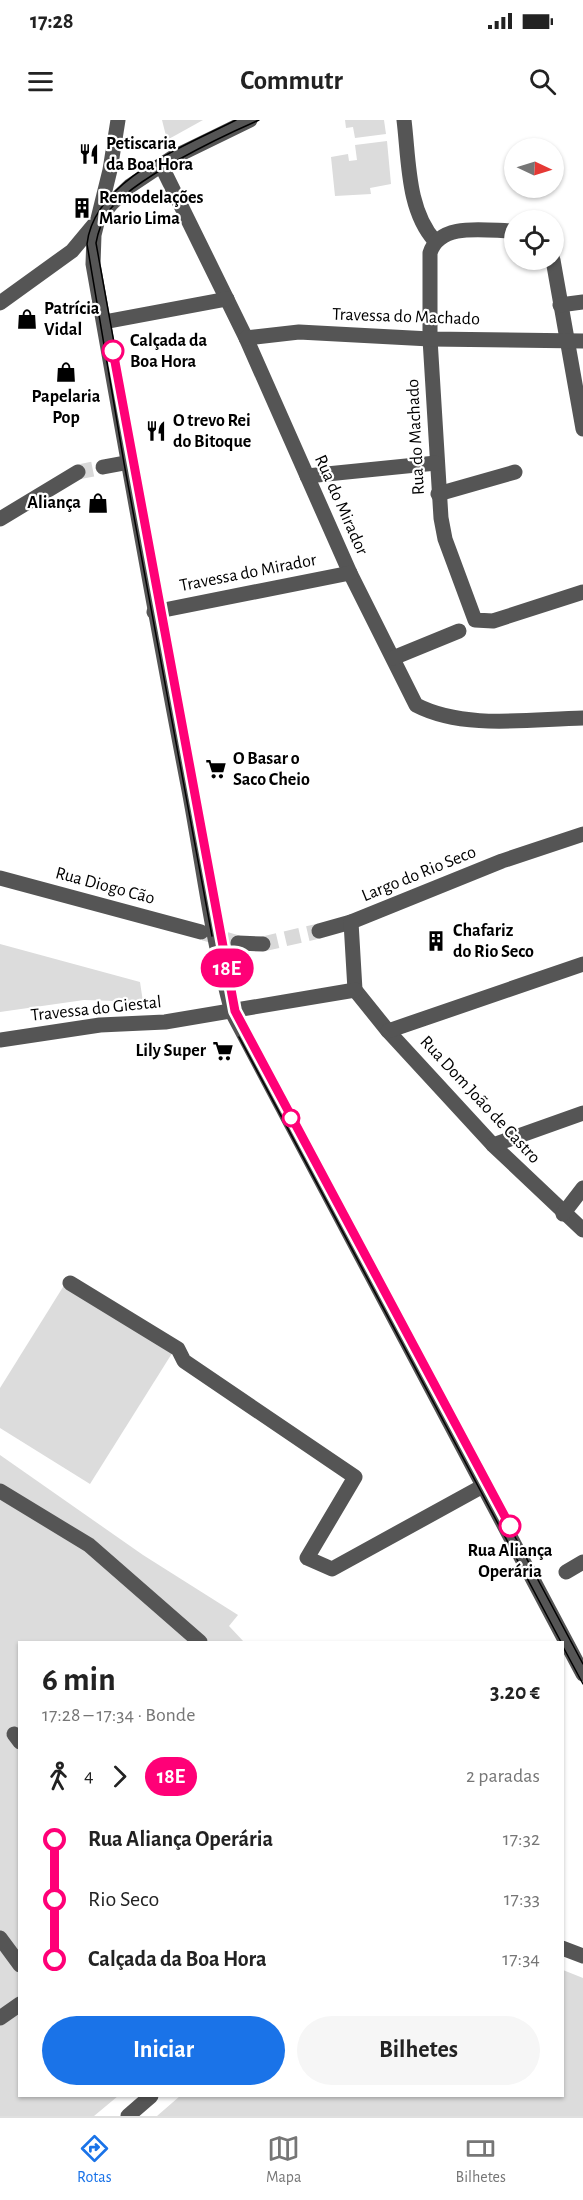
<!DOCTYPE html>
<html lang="pt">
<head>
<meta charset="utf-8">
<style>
  :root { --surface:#fff; --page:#f6f6f6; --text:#222; --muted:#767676; --line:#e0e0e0; --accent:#1a73e8 }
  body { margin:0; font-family:"Alegreya Sans",sans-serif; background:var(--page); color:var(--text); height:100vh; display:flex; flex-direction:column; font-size:22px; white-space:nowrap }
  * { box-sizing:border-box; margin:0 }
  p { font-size:20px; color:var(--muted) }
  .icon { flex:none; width:33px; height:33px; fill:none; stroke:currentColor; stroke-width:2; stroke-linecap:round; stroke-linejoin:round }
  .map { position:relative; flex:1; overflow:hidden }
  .side { position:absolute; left:18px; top:1521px; width:546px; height:456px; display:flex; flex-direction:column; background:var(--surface); border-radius:0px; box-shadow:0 2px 4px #0004 }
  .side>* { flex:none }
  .badge { padding:0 12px; border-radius:20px; font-size:21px; line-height:39px }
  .needle { width:39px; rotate:94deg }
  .buttons { position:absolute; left:504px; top:18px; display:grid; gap:12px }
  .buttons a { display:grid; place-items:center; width:60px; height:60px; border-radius:50%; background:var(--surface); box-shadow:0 2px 4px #0004; font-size:30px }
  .map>.badge { position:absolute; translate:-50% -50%; box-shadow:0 0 0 3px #fff }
  .legs { display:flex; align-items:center; gap:9px; height:66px; padding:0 24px; font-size:20px }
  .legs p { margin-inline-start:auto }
  .headline { display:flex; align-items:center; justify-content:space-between; height:102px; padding:0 24px }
  h1 { font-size:33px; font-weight:700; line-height:45px }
  .primary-button { display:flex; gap:12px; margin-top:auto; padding:12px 24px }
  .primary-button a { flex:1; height:69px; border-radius:36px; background:var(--accent); color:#fff; font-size:24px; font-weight:700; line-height:69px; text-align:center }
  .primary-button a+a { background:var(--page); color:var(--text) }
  ul { padding:0 24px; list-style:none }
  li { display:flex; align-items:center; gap:21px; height:60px; font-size:22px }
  li i { display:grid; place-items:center; width:9px; height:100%; margin:0 8px; background:currentColor }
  li i::after { content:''; width:15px; height:15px; margin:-8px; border:4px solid; border-radius:50%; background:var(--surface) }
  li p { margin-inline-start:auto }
  li:first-child i { background:linear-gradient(#0000 50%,currentColor 0) }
  li:last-child i { background:linear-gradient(currentColor 50%,#0000 0) }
  .status { display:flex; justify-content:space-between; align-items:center; height:42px; padding:0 30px; background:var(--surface); direction:ltr }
  .status svg { height:16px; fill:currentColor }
  header { display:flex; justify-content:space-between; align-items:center; height:78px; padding:0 24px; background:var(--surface); font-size:27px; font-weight:700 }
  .tab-bar { display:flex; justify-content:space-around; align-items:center; height:84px; border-top:2px solid var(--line); background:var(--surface); font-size:16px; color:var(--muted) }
  .tab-bar a { display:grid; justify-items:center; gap:3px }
  .tab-bar .active { color:var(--accent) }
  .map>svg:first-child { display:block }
  .green { fill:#dcdcdc }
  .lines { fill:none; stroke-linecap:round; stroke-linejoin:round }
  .minor-tunnel { stroke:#d9d9d9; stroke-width:15; stroke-dasharray:15 8; stroke-linecap:butt }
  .minor { stroke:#555; stroke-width:15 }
  .tram { stroke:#000; stroke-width:1.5 }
  .line-1-casing { stroke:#fff; stroke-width:14 }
  .line-1 { stroke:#f07; stroke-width:9 }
  .stop-1-dot { fill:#fff; stroke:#f07; stroke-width:3 }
  .labels { text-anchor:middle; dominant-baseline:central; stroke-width:4.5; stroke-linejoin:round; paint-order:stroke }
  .poi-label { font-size:18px; font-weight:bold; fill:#000; stroke:#fff; text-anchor:start }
  .street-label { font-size:18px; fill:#000; stroke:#fff }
  .stop-label { font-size:18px; font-weight:bold; fill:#000; stroke:#fff; text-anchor:start }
</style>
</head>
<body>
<div class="status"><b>17:28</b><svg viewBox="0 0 49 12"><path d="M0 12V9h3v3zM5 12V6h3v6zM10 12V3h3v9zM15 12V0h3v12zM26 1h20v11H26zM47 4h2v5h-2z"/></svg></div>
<header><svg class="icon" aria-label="menu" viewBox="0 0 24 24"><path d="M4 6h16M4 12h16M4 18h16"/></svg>Commutr<svg class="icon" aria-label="search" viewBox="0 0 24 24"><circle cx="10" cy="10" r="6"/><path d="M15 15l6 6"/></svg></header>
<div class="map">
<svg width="583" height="1996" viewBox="0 0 583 1996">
  <rect width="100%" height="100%" fill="#fff"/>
  <g class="green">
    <path d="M162 0H203L167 20Z"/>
    <path d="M345 0H384L386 14 355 18 353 7 346 8Z"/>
    <path d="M387 21 391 64 370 68 371 74 335 76 331 37 348 34 349 41 357 40 355 25Z"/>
    <path d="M0 824 140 862 143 882 84 880 0 892Z"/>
    <path d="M68 1159 176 1227 90 1364 0 1308V1268Z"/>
    <path d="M0 1335 143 1435 238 1495 229 1506 244 1522H20V1976H118L94 1996H0Z"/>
    <path d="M563 1850 583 1858V1996H157L180 1976H562Z"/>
  </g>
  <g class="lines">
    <g class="minor-tunnel">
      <path d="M78 352 103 347"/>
      <path d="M204 813 238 823"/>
      <path d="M263 824 319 811"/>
    </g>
    <g class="minor">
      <path d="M118 0 110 50 94 115 93 144C124 319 155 495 189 670 203 744 212 819 232 892L583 1554"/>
      <path d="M404 0C409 40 407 90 435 121"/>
      <path d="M161 45 246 218 350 453 416 585C464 610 530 599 583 598"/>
      <path d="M514 111C487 111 440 101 430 133V219L441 398 445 419 475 500 493 501 583 472"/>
      <path d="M553 140 583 309"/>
      <path d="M0 183 72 131 112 83 130 66 172 38 250 0"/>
      <path d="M560 185 583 182"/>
      <path d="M104 202 227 179"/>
      <path d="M246 218 299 212 430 219 583 221"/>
      <path d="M103 347 130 342"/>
      <path d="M307 356 436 343"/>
      <path d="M438 374 515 352"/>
      <path d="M0 399 78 352"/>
      <path d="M154 492 350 453"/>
      <path d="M393 538 459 511"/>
      <path d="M0 758 201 812"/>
      <path d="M319 811 351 802"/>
      <path d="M238 823 263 824"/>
      <path d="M355 870 388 911 493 1025 583 1110"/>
      <path d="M355 870 351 802 502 741 583 714"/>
      <path d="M388 911 583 844"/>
      <path d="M0 920 100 905 165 902 355 870"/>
      <path d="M493 1025 583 993"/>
      <path d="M563 1094 583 1068"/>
      <path d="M70 1163 178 1229 184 1241 355 1357 307 1438 332 1449 483 1366"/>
      <path d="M0 1371 89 1425 200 1522"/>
      <path d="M566 1452 583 1442"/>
      <path d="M14 1614 20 1622"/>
      <path d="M0 1818 20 1845"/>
      <path d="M562 1828 583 1836"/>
      <path d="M0 1898 20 1884"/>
      <path d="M128 1996 151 1976"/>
    </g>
    <g class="tram">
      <path d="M259 0C220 17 132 59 108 92 102 101 98 112 96 123L231 870 235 891 251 923 583 1544"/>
      <path d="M212 816 124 343 87 124C94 60 185 26 236 0"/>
      <path d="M239 917 561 1522"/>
      <path d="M562 1525 583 1564"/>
    </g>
  </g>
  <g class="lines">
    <g class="line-1-casing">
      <path id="line-1" d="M113 231 235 891 510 1406"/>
    </g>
    <use href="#line-1" class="line-1"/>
  </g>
  <defs>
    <g id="restaurant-bare" transform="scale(1.62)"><path d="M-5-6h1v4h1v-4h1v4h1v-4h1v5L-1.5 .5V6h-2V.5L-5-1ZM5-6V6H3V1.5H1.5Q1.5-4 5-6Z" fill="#000" stroke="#fff" stroke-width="2.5" paint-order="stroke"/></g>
    <g id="building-bare" transform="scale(1.62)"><path d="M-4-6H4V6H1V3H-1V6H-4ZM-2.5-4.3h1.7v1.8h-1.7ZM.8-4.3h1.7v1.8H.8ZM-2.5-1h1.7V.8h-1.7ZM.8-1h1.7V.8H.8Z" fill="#000" stroke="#fff" stroke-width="2.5" paint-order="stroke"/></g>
    <g id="shop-bare" transform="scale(1.62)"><path d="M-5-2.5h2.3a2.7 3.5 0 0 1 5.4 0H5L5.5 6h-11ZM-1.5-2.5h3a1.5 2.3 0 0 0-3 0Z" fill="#000" stroke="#fff" stroke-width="2.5" paint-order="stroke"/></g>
    <g id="supermarket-bare" transform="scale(1.62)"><path d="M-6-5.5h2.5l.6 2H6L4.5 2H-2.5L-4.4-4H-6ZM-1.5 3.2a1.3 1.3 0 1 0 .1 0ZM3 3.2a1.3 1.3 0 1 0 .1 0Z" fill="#000" stroke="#fff" stroke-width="2.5" paint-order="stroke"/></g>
  </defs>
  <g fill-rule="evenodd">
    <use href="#restaurant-bare" x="89" y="34"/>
    <use href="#building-bare" x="82" y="88"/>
    <use href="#shop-bare" x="27" y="199"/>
    <use href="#shop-bare" x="66" y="252"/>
    <use href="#restaurant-bare" x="156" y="311"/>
    <use href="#shop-bare" x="98" y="383"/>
    <use href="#supermarket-bare" x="216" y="649"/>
    <use href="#building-bare" x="436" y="821"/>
    <use href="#supermarket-bare" x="223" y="931"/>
  </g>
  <g class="stop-1-dot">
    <circle cx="113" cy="231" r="10"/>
    <circle cx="291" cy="998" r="8"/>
    <circle cx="510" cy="1406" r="10"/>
  </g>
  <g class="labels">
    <g class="poi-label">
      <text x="106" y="24">Petiscaria<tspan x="106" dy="21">da Boa Hora</tspan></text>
      <text x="99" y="78">Remodelações<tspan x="99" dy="21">Mario Lima</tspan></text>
      <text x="44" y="189">Patrícia<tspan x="44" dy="21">Vidal</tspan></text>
      <text x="66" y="277" text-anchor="middle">Papelaria<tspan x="66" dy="21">Pop</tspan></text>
      <text x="173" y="301">O trevo Rei<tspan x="173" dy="21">do Bitoque</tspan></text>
      <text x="81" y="383" text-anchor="end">Aliança</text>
      <text x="233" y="639">O Basar o<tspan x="233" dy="21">Saco Cheio</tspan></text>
      <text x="453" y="811">Chafariz<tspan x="453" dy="21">do Rio Seco</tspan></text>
      <text x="206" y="931" text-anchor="end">Lily Super</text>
    </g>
    <g class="street-label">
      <text transform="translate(406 197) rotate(2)">Travessa do Machado</text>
      <text transform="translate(416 317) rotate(-93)">Rua do Machado</text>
      <text transform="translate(341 385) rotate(66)">Rua do Mirador</text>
      <text transform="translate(248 453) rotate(-11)">Travessa do Mirador</text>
      <text transform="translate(419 754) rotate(-22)">Largo do Rio Seco</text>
      <text transform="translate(105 766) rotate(15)">Rua Diogo Cão</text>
      <text transform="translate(96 889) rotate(-6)">Travessa do Giestal</text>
      <text transform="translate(480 980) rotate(47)">Rua Dom João de Castro</text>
    </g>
    <g class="stop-label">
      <text x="130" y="221">Calçada da<tspan x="130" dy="21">Boa Hora</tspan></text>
      <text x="510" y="1431" text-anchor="middle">Rua Aliança<tspan x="510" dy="21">Operária</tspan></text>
    </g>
  </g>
</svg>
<div class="buttons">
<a><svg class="needle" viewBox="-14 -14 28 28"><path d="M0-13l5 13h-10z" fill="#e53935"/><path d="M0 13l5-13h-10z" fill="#767676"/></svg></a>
<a><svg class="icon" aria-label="locate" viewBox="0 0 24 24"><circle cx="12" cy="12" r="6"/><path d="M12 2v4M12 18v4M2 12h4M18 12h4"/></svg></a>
</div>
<b class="badge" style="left:227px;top:848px;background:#f07;color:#fff">18E</b>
<section class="side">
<div class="headline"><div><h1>6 min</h1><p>17:28 – 17:34 · Bonde</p></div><b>3.20 €</b></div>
<div class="legs"><svg class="icon" aria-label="walk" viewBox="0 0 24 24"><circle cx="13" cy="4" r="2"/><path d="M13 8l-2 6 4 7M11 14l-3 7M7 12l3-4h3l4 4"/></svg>4<svg class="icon" aria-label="forward" viewBox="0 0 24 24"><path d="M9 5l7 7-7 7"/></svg><b class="badge" style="background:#f07;color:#fff">18E</b><p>2 paradas</p></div>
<ul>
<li><i style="color:#f07"></i><b>Rua Aliança Operária</b><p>17:32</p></li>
<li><i style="color:#f07"></i><span>Rio Seco</span><p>17:33</p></li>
<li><i style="color:#f07"></i><b>Calçada da Boa Hora</b><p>17:34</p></li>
</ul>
<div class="primary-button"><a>Iniciar</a><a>Bilhetes</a></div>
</section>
</div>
<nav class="tab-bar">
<a class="active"><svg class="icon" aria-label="directions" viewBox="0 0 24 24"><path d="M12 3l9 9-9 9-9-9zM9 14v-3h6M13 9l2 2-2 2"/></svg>Rotas</a>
<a><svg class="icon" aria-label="map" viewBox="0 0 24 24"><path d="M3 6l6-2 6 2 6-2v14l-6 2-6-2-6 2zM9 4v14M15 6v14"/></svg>Mapa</a>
<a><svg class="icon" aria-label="tickets" viewBox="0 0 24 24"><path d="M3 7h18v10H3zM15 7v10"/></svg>Bilhetes</a>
</nav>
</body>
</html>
